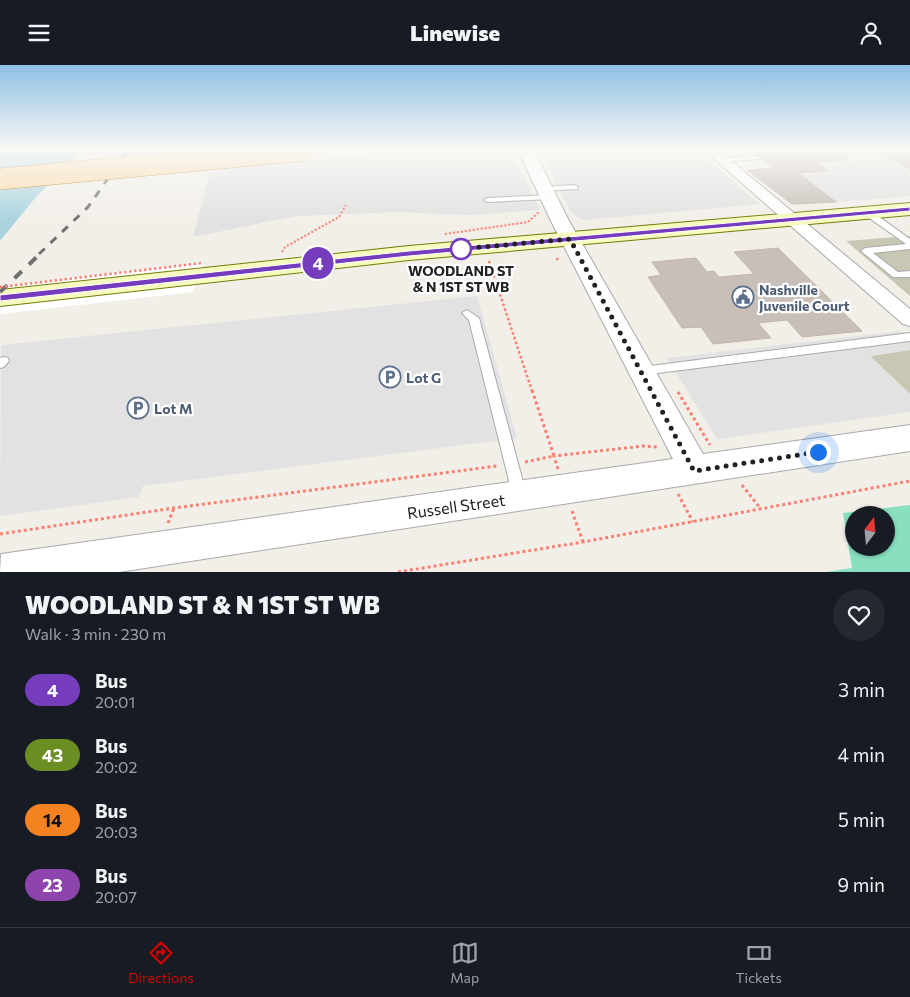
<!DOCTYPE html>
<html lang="en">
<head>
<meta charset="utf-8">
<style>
  :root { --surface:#171b24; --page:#242831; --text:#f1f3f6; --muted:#9ea1a6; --line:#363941; --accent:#d40000 }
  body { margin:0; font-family:Commissioner,sans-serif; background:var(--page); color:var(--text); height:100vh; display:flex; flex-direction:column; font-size:19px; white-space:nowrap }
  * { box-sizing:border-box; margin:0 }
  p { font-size:16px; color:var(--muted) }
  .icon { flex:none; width:28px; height:28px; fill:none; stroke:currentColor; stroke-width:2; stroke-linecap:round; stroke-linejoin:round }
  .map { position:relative; height:507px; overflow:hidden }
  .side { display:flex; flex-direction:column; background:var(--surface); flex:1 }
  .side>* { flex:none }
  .badge { padding:0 10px; border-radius:16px; font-size:18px; line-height:32px }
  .needle { width:32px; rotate:16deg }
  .controls { position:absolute; left:845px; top:441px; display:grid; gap:10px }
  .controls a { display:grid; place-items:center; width:50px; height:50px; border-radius:50%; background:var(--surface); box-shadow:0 1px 4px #0004; font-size:25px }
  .you { position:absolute; width:25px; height:25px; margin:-12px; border:4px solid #fff; border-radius:50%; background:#1a73e8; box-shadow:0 0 0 8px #1a73e833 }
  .map>.badge { position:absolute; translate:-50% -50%; box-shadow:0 0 0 2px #fff }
  .round { display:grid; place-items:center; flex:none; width:52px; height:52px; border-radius:26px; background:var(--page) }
  .summary { display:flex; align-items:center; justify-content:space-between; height:85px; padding:0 25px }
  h1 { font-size:24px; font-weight:800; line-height:38px }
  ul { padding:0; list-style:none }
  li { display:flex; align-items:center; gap:15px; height:65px; padding:0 25px }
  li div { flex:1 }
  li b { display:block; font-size:19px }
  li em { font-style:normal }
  li .badge { min-width:55px; font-weight:700; text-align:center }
  header { display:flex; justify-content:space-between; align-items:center; height:65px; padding:0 25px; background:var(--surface); font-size:22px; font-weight:800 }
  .menu { display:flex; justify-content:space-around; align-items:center; height:70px; border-top:1px solid var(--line); background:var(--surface); font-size:14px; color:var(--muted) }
  .menu a { display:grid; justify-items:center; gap:2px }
  .menu .on { color:var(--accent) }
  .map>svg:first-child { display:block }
  .industrial { fill:#ebdbe8 }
  .construction { fill:#c7c7b4 }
  .pitch { fill:#88e0be; fill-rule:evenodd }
  .parking { fill:#e2e2e2 }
  .water { fill:#aad3df }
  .pier { fill:#fff }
  .building { fill:#c7bfb8; stroke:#c4b6ab }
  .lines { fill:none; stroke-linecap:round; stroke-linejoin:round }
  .service-casing { stroke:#a9a9a9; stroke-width:2 }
  .minor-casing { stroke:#a9a9a9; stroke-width:2 }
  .tertiary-casing { stroke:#a9a9a9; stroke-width:2 }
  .secondary-casing { stroke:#707d05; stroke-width:2 }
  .path-far2 { stroke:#fa8072; stroke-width:2; stroke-dasharray:2 2; stroke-linecap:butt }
  .path-far1 { stroke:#fa8072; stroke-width:2.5; stroke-dasharray:2.5 2.5; stroke-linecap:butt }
  .path { stroke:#fa8072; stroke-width:3; stroke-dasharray:3 3; stroke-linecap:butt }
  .service { fill:#fff; fill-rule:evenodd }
  .minor { fill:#fff; fill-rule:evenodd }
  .tertiary { fill:#fff; fill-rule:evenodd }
  .secondary { fill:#f7fabf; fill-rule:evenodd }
  .rail-far1 { stroke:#707070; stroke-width:3; stroke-dasharray:8 8; stroke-linecap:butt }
  .rail { stroke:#707070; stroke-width:4; stroke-dasharray:10 10; stroke-linecap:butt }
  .primary-bridge-casing { stroke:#a06b00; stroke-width:22; stroke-linecap:butt }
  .path-bridge { stroke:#fa8072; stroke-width:2.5; stroke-dasharray:2.5 2.5; stroke-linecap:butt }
  .primary-bridge { stroke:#fcd6a4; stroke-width:21 }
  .line { fill:#753cbe; stroke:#fff }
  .walk { stroke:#222; stroke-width:5; stroke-dasharray:0 9 }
  .stop-dot { fill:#fff; stroke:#753cbe; stroke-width:2.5 }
  .labels { text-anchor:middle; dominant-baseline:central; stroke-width:4.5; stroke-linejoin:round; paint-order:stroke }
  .stop-label { font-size:14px; font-weight:bold; fill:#222; stroke:#fff }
  .service-label { font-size:14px; font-weight:bold; fill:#4e5e75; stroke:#fff; text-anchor:start }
  .near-street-label { font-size:16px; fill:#222; stroke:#fff }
</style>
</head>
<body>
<header><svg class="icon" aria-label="menu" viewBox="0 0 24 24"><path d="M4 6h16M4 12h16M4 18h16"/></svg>Linewise<svg class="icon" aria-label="person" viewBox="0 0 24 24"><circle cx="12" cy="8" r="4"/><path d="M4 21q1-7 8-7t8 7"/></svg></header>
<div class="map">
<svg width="910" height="507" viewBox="0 0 910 507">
  <rect width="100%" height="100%" fill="#f2efe9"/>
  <path class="industrial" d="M119 85H222L112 95Z"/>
  <g class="construction">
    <path d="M910 171V231L846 176Z"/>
    <path d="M910 285V329L870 291Z"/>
  </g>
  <path class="pitch" d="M910 440V507H826L852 503 843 448ZM854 450H886V482H854Z"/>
  <g class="parking">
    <path d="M400 85H511L540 145 468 150 397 147 296 151 193 172 210 106Z"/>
    <path d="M539 85H698L760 139 582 155 571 147Z"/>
    <path d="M910 90V131L837 137 801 110 828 107 815 99Z"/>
    <path d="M477 231 517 373 143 421 139 432 0 451 1 280Z"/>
    <path d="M902 266 910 272V285L870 291 910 329V347L717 374 667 293Z"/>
  </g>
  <path class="water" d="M0 85H82L35 133 0 176Z"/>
  <path class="pier" d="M203 197 193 227 0 249V221Z"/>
  <g class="building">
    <path d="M751 85H848V95L815 97 828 106 798 108 836 137 792 139 747 105 774 103Z"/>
    <path d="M878 85H910V104Z"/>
    <path d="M778 183 862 266 802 272 787 255 758 258 771 273 713 279 701 262 682 263 648 212 661 210 652 197 696 193 707 207 714 206 719 212 754 209 734 187Z"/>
  </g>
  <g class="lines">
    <g class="service-casing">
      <g id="service">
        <path d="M756 91 759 93 758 94 722 97 719 95 722 93Z"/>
        <path d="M574 120 578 122 577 124 544 126 540 124 544 122Z"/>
        <path d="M548 130 552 132 551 134 488 137 484 135 488 133Z"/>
        <path d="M865 146H871L910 174V184L873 188 898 207 910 206V212H893L861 186 865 183 906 179 865 150Z"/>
        <path d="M467 245 479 253 526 428 524 433 519 434 514 433 512 428 469 255 462 248Z"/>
        <path d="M910 268V276L642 310 638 309 636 306 638 303 642 302Z"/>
        <path d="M4 292 8 293 9 296 4 302 0 303V293Z"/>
      </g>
    </g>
    <g class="minor-casing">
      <path id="minor" d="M704 85H718L910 244V261L903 259Z"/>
    </g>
    <g class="tertiary-casing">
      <path id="tertiary" d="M518 85H534L568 154 703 389 910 360V386L119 507H0L1 489 673 394 550 154Z"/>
    </g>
    <g class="secondary-casing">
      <path id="secondary" d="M910 138V150L409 195 0 241V225L409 181Z"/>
    </g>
    <g class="path-far2">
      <path d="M445 169 528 157 539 147"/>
      <path d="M282 187 285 182 339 152 346 140"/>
    </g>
    <g class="path-far1">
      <path d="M556 194H559"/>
      <path d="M489 196 532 326"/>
    </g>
    <g class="path">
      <path d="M678 327 710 380"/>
      <path d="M525 397 554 391 532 325"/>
      <path d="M558 404 554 391 643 381 657 382"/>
      <path d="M742 420 761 444"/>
      <path d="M678 429 693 457"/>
      <path d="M572 446 583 477"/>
      <path d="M168 458 174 443"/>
      <path d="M0 469 174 443 497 401"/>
      <path d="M398 507 583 477 910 416"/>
    </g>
    <use href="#service" class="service"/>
    <use href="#minor" class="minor"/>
    <use href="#tertiary" class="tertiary"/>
    <use href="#secondary" class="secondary"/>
    <path class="rail-far1" d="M39 189 88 142 128 85"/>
    <path class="rail" d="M0 227 41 188"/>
    <g class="primary-bridge-casing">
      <path id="primary-bridge" d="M0 114 307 85"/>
    </g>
    <path class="path-bridge" d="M0 222 202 198"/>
    <use href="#primary-bridge" class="primary-bridge"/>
  </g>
  <linearGradient id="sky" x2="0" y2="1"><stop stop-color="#8fc0e4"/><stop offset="0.54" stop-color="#f9f8f5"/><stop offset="1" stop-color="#f9f8f5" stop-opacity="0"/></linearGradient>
  <rect width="910" height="156" fill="url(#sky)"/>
  <path class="line" d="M910 142V146L409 191 0 236V230L409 186Z"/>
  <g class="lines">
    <path class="walk" d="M461 184 570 174 694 406 818 387"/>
  </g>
  <defs>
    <g id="civic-ring" transform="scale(1.125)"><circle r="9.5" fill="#fff" stroke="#5c6f8a" stroke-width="1.5"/><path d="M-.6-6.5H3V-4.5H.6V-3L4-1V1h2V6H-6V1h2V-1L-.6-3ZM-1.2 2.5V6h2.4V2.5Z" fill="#5c6f8a"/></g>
    <g id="parking-ring" transform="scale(1.125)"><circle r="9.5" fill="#fff" stroke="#5c6f8a" stroke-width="1.5"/><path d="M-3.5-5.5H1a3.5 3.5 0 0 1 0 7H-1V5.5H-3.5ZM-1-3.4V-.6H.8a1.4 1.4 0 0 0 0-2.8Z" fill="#5c6f8a"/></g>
  </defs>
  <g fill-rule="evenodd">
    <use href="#civic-ring" x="743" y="232"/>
    <use href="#parking-ring" x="390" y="312"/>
    <use href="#parking-ring" x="138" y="343"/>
  </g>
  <circle class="stop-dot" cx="461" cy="184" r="10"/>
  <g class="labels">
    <g class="stop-label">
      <text x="461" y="205">WOODLAND ST<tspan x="461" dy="16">&amp; N 1ST ST WB</tspan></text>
    </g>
    <g class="service-label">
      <text x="759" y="224">Nashville<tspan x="759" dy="16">Juvenile Court</tspan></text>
      <text x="406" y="312">Lot G</text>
      <text x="154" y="343">Lot M</text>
    </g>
    <g class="near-street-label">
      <text transform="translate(456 441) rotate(-8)">Russell Street</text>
    </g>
  </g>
</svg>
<div class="controls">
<a><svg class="needle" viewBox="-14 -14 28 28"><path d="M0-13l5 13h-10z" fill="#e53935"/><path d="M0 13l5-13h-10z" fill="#9ea1a6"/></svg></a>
</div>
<div class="you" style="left:818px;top:387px"></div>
<b class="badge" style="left:318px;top:198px;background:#753cbe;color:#fff">4</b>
</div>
<section class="side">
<div class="summary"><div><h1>WOODLAND ST &amp; N 1ST ST WB</h1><p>Walk · 3 min · 230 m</p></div><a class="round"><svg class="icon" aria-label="heart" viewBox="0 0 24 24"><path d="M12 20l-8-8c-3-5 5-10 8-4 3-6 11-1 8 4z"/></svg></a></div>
<ul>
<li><span class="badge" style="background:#753cbe;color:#fff">4</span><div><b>Bus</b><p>20:01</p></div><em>3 min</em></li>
<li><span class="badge" style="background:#6b8e23;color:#fff">43</span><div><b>Bus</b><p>20:02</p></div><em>4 min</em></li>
<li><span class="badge" style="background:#f58220;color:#111">14</span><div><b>Bus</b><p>20:03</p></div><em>5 min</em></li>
<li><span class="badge" style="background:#8e44ad;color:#fff">23</span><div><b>Bus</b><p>20:07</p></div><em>9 min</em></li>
</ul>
</section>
<nav class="menu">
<a class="on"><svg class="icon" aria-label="directions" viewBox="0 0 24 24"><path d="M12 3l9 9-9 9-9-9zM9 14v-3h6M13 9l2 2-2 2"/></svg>Directions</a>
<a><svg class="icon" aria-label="map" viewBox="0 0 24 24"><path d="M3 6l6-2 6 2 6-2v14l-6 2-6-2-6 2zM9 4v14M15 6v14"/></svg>Map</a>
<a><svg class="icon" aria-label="tickets" viewBox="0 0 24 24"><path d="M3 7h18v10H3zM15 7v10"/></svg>Tickets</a>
</nav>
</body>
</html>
